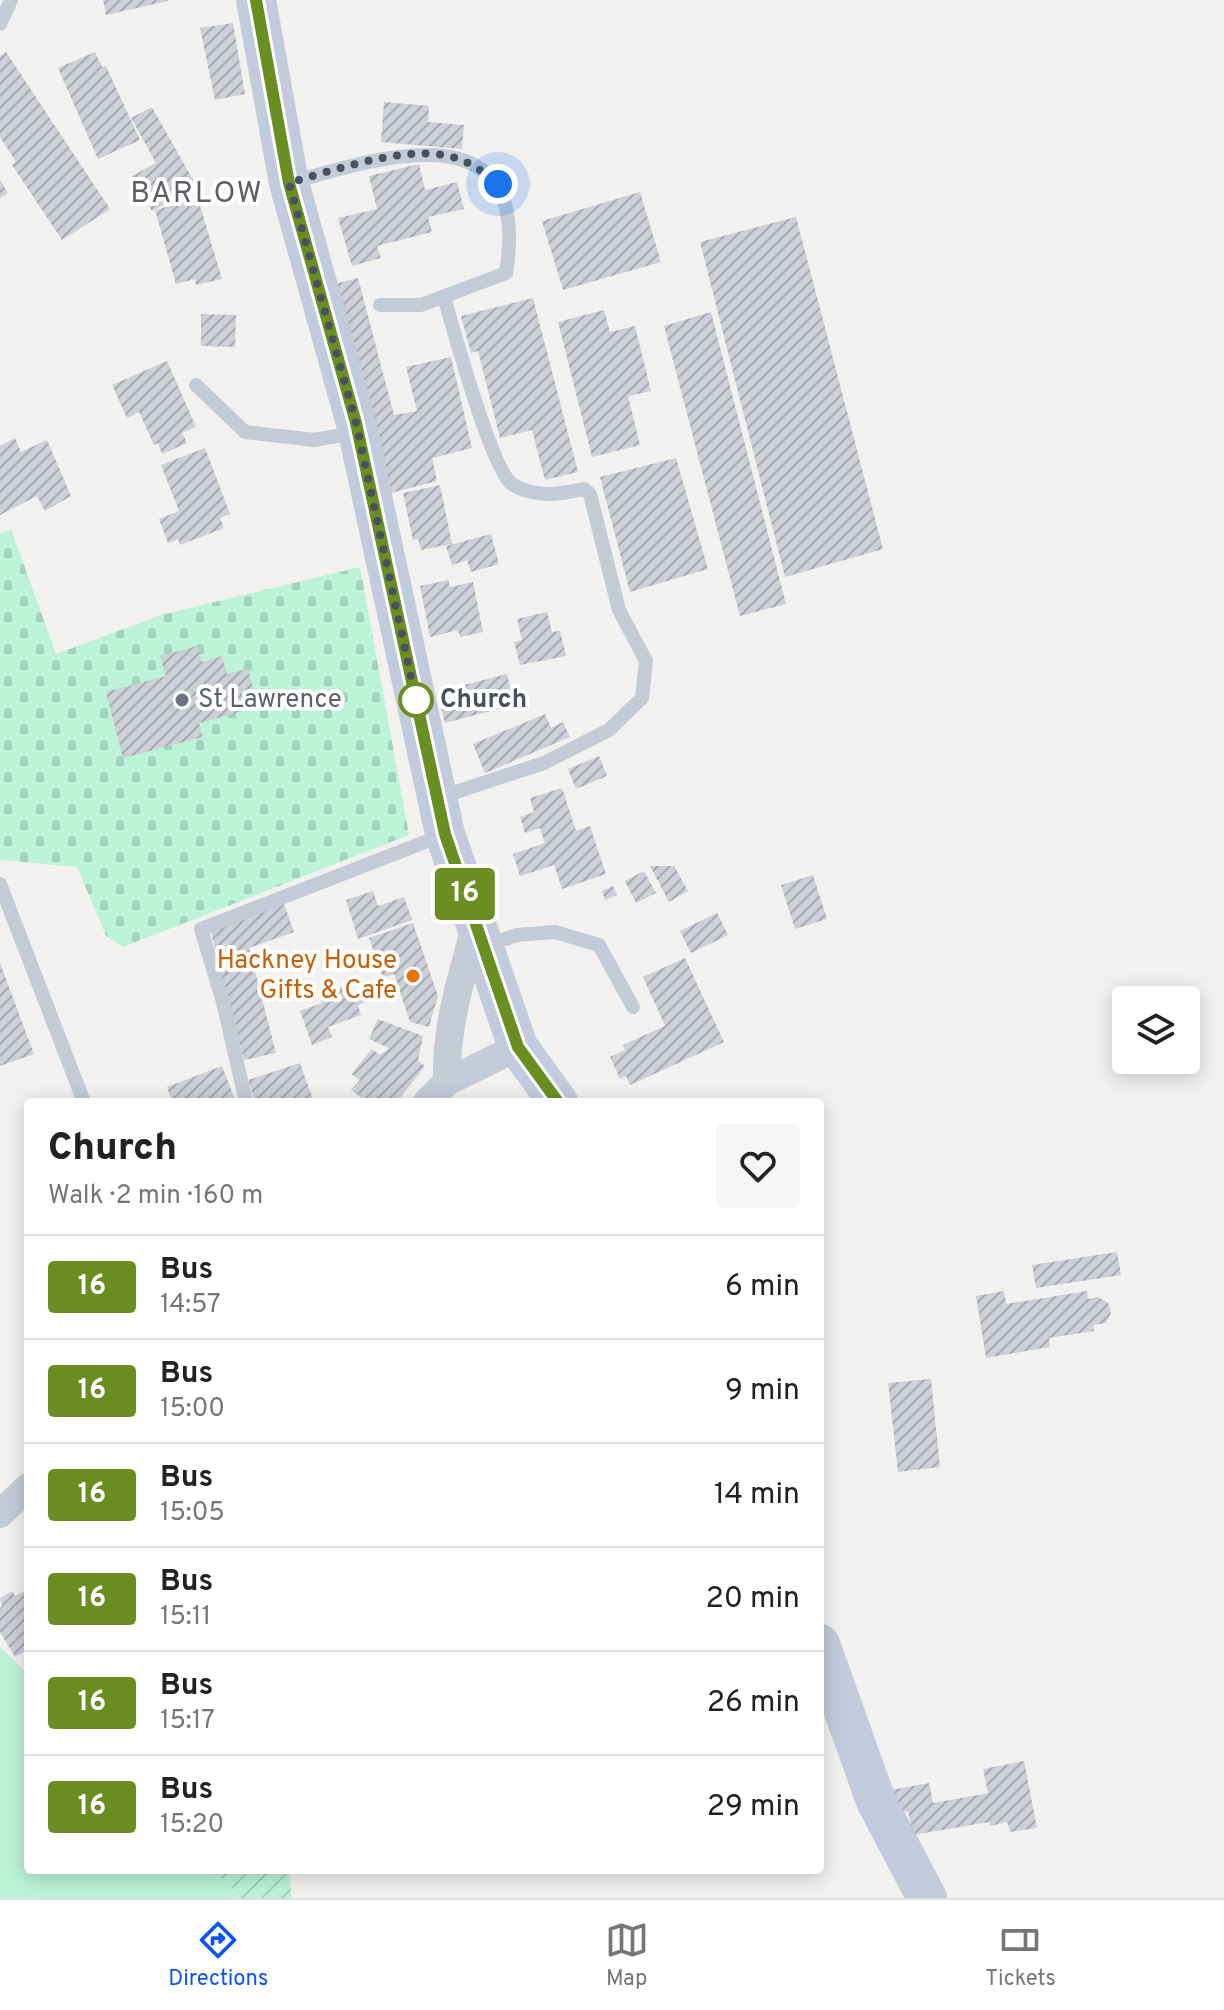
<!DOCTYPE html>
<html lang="en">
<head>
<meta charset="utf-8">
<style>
  :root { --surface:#fff; --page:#f6f6f6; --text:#222; --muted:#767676; --line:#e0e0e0; --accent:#0a53f4 }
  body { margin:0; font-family:Overpass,sans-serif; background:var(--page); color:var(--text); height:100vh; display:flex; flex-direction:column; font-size:30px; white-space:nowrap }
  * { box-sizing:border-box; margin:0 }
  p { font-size:26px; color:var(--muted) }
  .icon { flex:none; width:44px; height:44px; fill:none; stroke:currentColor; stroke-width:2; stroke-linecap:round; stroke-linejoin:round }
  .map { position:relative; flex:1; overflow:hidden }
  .drawer { position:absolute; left:24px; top:1098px; width:800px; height:776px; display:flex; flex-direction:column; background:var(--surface); border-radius:8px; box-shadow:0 4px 20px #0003 }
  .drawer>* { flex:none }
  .badge { padding:0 16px; border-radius:6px; font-size:28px; line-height:52px }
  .buttons { position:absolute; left:1112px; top:986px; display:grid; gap:16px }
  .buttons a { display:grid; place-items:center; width:88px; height:88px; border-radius:8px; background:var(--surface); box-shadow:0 4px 20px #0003; font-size:40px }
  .you { position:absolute; width:40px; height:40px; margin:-20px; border:6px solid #fff; border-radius:50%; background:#1a73e8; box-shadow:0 0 0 12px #1a73e833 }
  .map>.badge { position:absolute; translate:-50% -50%; box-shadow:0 0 0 4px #fff }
  .round { display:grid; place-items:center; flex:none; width:84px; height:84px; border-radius:8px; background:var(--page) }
  .overview { display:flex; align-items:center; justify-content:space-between; height:136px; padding:0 24px }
  h1 { font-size:38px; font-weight:800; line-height:60px }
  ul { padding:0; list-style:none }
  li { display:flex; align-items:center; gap:24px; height:104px; padding:0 24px; border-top:2px solid var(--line) }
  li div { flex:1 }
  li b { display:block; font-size:30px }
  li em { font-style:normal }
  li .badge { min-width:88px; font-weight:700; text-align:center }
  .dock { display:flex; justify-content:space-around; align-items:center; height:112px; border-top:2px solid var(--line); background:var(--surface); font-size:22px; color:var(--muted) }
  .dock a { display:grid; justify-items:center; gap:4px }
  .dock .selected { color:var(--accent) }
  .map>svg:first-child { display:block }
  .grass { fill:#bcf3d8 }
  .cemetery { fill:url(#cemetery-stones) }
  .garden { fill:url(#garden-furrows) }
  .building { fill:url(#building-hatch) }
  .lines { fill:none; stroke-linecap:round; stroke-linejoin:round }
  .lane { stroke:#c3cbd6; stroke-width:14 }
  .street { stroke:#c3cbd6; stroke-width:28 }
  .secondary { stroke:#c2cbdb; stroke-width:40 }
  .line-casing { stroke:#fff; stroke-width:18 }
  .line { stroke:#6b8e23; stroke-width:12 }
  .walk { stroke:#475160; stroke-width:8; stroke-dasharray:0 14.4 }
  .worship-dot { fill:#6b7280; stroke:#fff; stroke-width:3 }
  .stop-dot { fill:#fff; stroke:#6b8e23; stroke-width:4 }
  .food-dot { fill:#e8710a; stroke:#fff; stroke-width:3 }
  .labels { text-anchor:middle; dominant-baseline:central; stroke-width:8; stroke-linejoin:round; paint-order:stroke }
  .worship-label { font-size:26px; fill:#5b616d; stroke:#fff; text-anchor:start }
  .stop-label { font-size:26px; font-weight:bold; fill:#475160; stroke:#fff; text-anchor:start }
  .food-label { font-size:26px; fill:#c56008; stroke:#fff; text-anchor:end }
  .quarter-label { font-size:30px; letter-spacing:2px; fill:#5c6066; stroke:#fff }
</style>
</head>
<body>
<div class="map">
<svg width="1224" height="1898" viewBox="0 0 1224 1898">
  <defs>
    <pattern id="cemetery-stones" width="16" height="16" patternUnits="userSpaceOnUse" patternTransform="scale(2)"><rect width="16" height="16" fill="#bcf3d8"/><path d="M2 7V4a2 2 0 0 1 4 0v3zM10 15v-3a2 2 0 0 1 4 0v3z" fill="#a3d2bc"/></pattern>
    <pattern id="garden-furrows" width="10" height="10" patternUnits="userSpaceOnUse" patternTransform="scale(2)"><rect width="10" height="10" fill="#bcf3d8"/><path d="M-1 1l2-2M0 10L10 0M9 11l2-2" fill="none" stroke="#a3d2bc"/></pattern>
    <pattern id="building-hatch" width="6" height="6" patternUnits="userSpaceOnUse" patternTransform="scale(2)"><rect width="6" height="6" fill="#cccfd6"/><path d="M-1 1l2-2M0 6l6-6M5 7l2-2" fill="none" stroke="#a7aab1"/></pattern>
  </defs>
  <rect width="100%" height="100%" fill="#f3f1f0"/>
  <path class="grass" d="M0 1647 28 1674V1870H214L240 1898H0Z"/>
  <path class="cemetery" d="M11 529 56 654 161 615 360 567 409 835 123 947 106 936 77 867 0 860V534Z"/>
  <path class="garden" d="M214 1870H290L291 1898H240Z"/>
  <g class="building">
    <path d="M103 0H167L168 1 106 15Z"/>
    <path d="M233 23 245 94 215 100 200 28Z"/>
    <path d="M6 52 110 209 62 240 12 165 16 162 0 137V56Z"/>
    <path d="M95 52 102 67 106 66 140 140 98 159 58 68Z"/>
    <path d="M384 102 429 106 428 122 464 125 462 149 381 142Z"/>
    <path d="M152 107 197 187 152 211 132 176 156 163 131 118Z"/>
    <path d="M419 164 425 190 457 182 464 209 428 217 432 232 377 246 381 258 352 266 338 218 377 209 369 176Z"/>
    <path d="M0 180 8 193 0 198Z"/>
    <path d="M640 192 661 262 563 290 542 221Z"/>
    <path d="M198 199 222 279 196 285 195 279 176 284 155 210Z"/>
    <path d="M796 217 883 549 785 577 700 242Z"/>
    <path d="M358 278 394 415 417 411 406 367 451 357 472 448 432 458 437 481 387 494 330 285Z"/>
    <path d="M533 298 578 472 545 480 532 430 500 438 478 351 471 353 461 316Z"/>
    <path d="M604 310 610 332 635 326 651 391 628 396 640 445 592 457 558 322Z"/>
    <path d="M711 312 786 604 740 616 664 326Z"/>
    <path d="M201 314 236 315 235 347 201 346Z"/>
    <path d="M167 361 196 427 182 433 187 443 162 454 158 443 154 445 139 412 127 418 112 385Z"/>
    <path d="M15 438 21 452 47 440 71 496 45 511 37 496 0 515V446Z"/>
    <path d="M205 448 230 514 220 518 224 528 180 545 178 539 168 543 159 519 179 511 161 465Z"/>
    <path d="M676 458 708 569 630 592 600 477Z"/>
    <path d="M440 485 452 544 421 550 418 539 413 540 403 493Z"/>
    <path d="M491 534 499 564 471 572 467 560 452 565 446 546Z"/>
    <path d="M448 580 450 587 473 582 483 632 460 637 458 630 430 637 420 586Z"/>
    <path d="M547 612 552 632 560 631 566 656 520 665 514 642 522 640 517 619Z"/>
    <path d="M197 646 202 662 222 656 227 674 248 669 258 707 199 723 203 737 123 758 106 692 166 676 160 656Z"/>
    <path d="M507 674 514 705 445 723 437 692Z"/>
    <path d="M545 714 551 728 563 722 570 737 485 773 473 744Z"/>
    <path d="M599 756 607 776 576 789 568 769Z"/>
    <path d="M562 788 576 831 590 826 606 874 562 889 554 865 520 876 513 854 545 843 540 828 525 833 520 817 534 812 530 798Z"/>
    <path d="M650 866H674L688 891 669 902Z"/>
    <path d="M644 871 656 893 636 903 625 881Z"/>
    <path d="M813 875 827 919 795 929 781 885Z"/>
    <path d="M613 886 617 895 605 900 602 891Z"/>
    <path d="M373 891 378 906 404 897 412 920 358 939 346 900Z"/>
    <path d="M284 904 294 932 249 948 276 1053 244 1060 210 929Z"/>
    <path d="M717 913 728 935 691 953 680 931Z"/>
    <path d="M413 923 438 996 429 1027 410 1022 394 974 383 978 369 938Z"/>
    <path d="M685 958 724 1042 630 1085 626 1076 620 1079 610 1057 625 1050 623 1045 665 1026 643 977Z"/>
    <path d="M0 963 34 1054 0 1066Z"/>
    <path d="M382 983 385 991 367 998 368 1001 358 1005 361 1015 328 1027 332 1037 312 1045 300 1011 322 1003 319 995 343 986 347 996Z"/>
    <path d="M378 1019 423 1036 418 1061 425 1066 397 1102 383 1098 380 1102H367L351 1090 360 1080 351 1074 372 1049 380 1055 389 1048 369 1039Z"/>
    <path d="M300 1063 314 1102H255L248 1080Z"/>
    <path d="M222 1066 236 1102H172L167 1087Z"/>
    <path d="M1117 1252 1121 1275 1036 1288 1032 1265Z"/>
    <path d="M1004 1291 1006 1304 1087 1291 1088 1299 1098 1297 1108 1303 1111 1313 1106 1323 1093 1325 1094 1331 1049 1338 1050 1347 986 1358 976 1296Z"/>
    <path d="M931 1379 940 1467 898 1472 888 1383Z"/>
    <path d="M28 1589V1650L15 1657 0 1632V1608L2 1606 0 1598 12 1591 15 1596Z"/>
    <path d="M1024 1761 1037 1828 1010 1832 1007 1822 990 1826 989 1822 913 1835 908 1811 896 1813 891 1790 929 1783 933 1803 984 1794 988 1793 983 1769Z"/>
  </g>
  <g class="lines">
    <g class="lane">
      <path d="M0 24 11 0"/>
      <path d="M293 182C391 153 532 112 506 273L421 305H380"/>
      <path d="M196 385 245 432 314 440 354 433"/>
      <path d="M441 797 544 763 609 730 642 698 646 661 619 610 590 494 584 489C559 494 536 499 512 484 492 470 453 328 444 297"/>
      <path d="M0 884 84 1102"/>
      <path d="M484 946 517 935 555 932 599 945 633 1007"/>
      <path d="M246 1102 223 1002 201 929 443 835"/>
    </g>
    <g class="street">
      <path d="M447 1082C445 1028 462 975 476 924"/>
      <path d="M427 1102 447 1082 518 1047"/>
      <path d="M0 1514 28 1487"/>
    </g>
    <g class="secondary">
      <path d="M256 0 289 183 356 423 445 834 518 1047 558 1102"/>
      <path d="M820 1644 876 1801 927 1898"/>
    </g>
  </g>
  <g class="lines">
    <g class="line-casing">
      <path id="line" d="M256 0 289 183 356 423 445 834 518 1047 558 1102"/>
    </g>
    <use href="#line" class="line"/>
    <path class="walk" d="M416 700 418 709 356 423 289 183C330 171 401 147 443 155 466 159 482 170 498 184"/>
  </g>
  <circle class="worship-dot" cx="182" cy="700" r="8"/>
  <circle class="stop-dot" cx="416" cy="700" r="16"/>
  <circle class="food-dot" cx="413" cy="976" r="8"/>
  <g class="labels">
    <g class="worship-label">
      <text x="198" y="700">St Lawrence</text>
    </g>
    <g class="stop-label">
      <text x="440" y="700">Church</text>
    </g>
    <g class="food-label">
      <text x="397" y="961">Hackney House<tspan x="397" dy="30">Gifts &amp; Cafe</tspan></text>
    </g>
    <g class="quarter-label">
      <text x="197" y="194">BARLOW</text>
    </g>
  </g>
</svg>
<div class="buttons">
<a><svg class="icon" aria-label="layers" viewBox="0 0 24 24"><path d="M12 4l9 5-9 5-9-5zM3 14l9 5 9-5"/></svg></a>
</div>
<div class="you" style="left:498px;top:184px"></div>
<b class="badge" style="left:465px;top:894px;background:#6b8e23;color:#fff">16</b>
<section class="drawer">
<div class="overview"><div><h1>Church</h1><p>Walk · 2 min · 160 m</p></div><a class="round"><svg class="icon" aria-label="heart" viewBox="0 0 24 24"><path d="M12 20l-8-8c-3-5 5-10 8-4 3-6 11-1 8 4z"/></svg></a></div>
<ul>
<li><span class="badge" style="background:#6b8e23;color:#fff">16</span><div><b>Bus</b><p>14:57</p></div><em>6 min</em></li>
<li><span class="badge" style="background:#6b8e23;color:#fff">16</span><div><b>Bus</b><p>15:00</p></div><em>9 min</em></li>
<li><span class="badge" style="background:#6b8e23;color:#fff">16</span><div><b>Bus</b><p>15:05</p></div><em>14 min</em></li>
<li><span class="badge" style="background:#6b8e23;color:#fff">16</span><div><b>Bus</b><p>15:11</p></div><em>20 min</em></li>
<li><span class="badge" style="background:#6b8e23;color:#fff">16</span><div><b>Bus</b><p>15:17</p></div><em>26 min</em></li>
<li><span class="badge" style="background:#6b8e23;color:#fff">16</span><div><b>Bus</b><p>15:20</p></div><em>29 min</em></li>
</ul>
</section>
</div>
<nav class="dock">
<a class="selected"><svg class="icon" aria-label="directions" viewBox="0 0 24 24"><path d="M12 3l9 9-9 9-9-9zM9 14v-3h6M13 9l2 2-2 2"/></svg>Directions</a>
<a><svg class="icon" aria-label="map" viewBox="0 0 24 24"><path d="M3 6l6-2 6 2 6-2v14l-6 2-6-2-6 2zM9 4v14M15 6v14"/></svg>Map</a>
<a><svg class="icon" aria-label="tickets" viewBox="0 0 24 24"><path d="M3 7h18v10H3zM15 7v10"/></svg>Tickets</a>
</nav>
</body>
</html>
